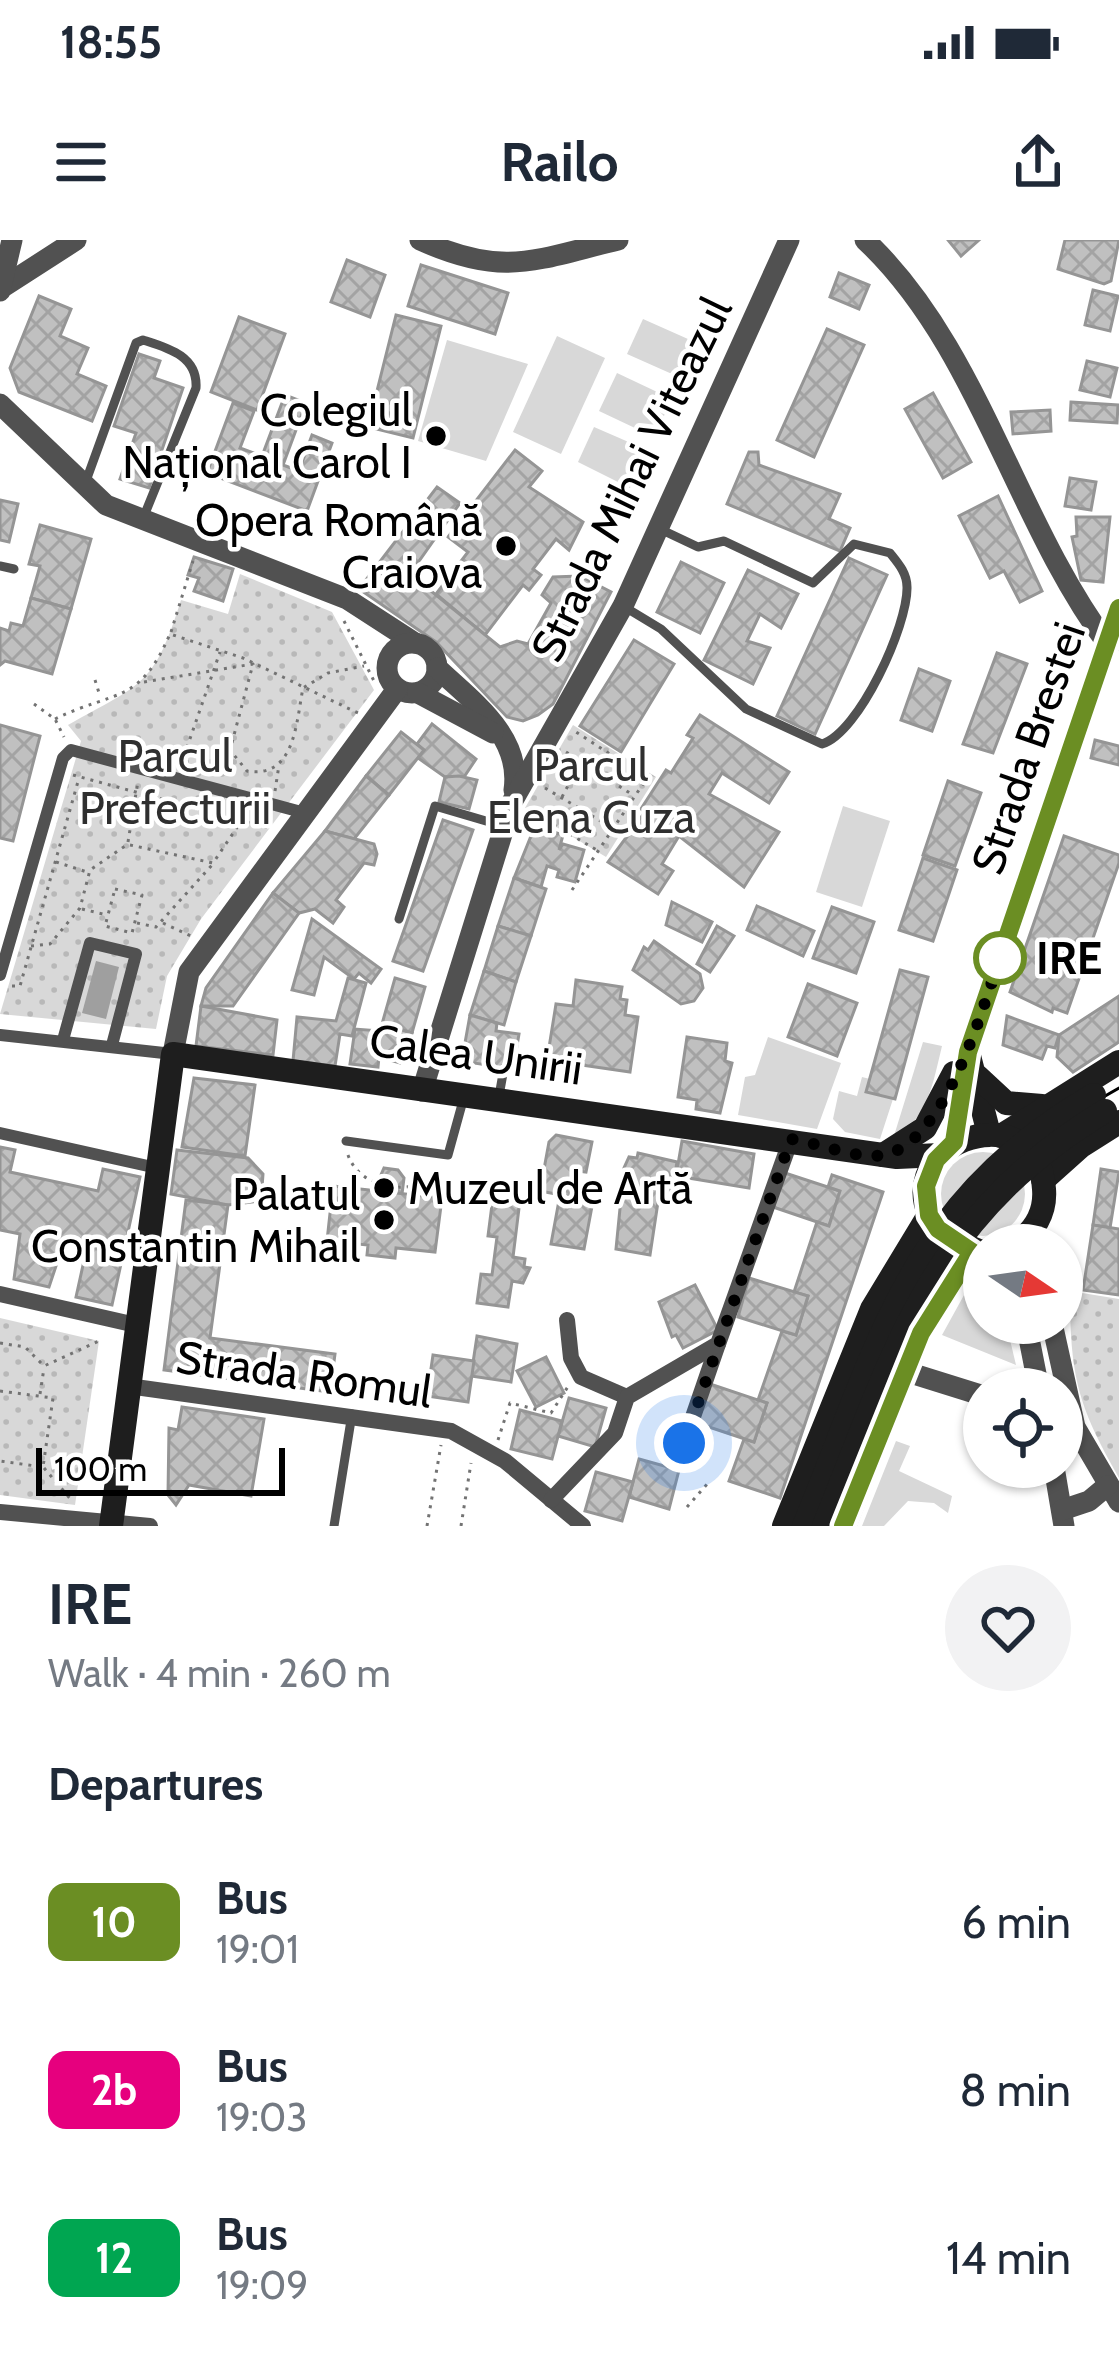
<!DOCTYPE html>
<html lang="en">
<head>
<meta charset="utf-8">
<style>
  :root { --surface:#fff; --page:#f2f2f3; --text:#1f2937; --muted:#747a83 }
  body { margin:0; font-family:Cabin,sans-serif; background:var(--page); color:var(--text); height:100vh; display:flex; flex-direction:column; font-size:45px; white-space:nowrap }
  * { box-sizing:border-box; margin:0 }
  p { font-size:39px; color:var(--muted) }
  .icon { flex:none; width:66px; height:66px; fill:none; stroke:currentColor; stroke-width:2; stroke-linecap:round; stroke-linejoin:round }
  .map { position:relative; height:1286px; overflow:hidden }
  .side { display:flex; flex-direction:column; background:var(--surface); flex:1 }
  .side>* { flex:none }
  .badge { padding:0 24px; border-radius:18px; font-size:42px; line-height:78px }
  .needle { width:78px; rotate:103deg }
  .buttons { position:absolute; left:963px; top:984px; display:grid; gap:24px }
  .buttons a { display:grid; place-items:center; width:120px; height:120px; border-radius:50%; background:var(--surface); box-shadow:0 3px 9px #0004; font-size:60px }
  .scale { position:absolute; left:36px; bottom:30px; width:249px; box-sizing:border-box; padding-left:12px; border:6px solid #000; border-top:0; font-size:33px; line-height:42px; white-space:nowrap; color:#000; -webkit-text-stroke:9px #fff; paint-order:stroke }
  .you { position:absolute; width:60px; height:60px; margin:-30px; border:9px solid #fff; border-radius:50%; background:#1a73e8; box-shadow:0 0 0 18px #1a73e833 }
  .map>.badge { position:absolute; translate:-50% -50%; box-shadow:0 0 0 6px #fff }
  h2 { padding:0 48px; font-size:45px; line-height:108px }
  .round { display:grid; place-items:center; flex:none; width:126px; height:126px; border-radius:63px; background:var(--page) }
  .overview { display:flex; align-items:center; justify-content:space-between; height:204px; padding:0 48px }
  h1 { font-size:57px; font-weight:700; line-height:90px }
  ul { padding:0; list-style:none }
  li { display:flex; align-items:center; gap:36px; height:168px; padding:0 48px }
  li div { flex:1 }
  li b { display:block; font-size:45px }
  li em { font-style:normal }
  li .badge { min-width:132px; font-weight:700; text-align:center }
  .status { display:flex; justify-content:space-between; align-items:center; height:84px; padding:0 60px; background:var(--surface); direction:ltr }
  .status svg { height:33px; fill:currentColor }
  header { display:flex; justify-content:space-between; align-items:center; height:156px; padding:0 48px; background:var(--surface); font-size:54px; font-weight:700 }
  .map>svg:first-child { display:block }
  .green { fill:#d8d8d8 }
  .park { fill:url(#park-dots) }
  .water { fill:#9f9f9f }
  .building { fill:url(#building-cross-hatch); stroke:#959595; stroke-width:3 }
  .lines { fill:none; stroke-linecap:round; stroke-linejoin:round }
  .path { stroke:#737373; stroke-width:3; stroke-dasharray:3 6; stroke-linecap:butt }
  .service { stroke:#515151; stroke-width:9 }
  .pedestrian { stroke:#515151; stroke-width:12 }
  .minor { stroke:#515151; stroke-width:16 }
  .tertiary { stroke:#515151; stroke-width:21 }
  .secondary { stroke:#1e1e1e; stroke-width:24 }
  .tram { stroke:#000; stroke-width:3 }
  .secondary-bridge { stroke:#1e1e1e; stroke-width:24 }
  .line-casing { stroke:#fff; stroke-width:27 }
  .line { stroke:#6b8e23; stroke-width:18 }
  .walk { stroke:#000; stroke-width:12; stroke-dasharray:0 21.6 }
  .poi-dot { fill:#000; stroke:#fff; stroke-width:4.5 }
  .stop-dot { fill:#fff; stroke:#6b8e23; stroke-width:6 }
  .labels { text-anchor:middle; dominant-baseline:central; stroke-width:9; stroke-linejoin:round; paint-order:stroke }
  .poi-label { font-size:45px; fill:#000; stroke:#fff; text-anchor:end }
  .street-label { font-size:45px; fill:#000; stroke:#fff }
  .park-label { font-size:45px; fill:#2f2f2f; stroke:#fff }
  .stop-label { font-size:45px; font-weight:bold; fill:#000; stroke:#fff; text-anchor:start }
</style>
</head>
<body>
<div class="status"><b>18:55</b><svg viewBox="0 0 49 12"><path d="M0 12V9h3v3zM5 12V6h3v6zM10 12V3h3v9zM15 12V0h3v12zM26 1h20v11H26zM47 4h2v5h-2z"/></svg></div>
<header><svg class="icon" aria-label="menu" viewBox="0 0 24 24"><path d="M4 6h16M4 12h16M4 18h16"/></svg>Railo<svg class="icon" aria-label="share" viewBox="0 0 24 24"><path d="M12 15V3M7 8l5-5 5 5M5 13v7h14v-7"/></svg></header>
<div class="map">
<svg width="1119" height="1286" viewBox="0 0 1119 1286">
  <defs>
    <pattern id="park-dots" width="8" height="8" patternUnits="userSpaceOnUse" patternTransform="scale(3)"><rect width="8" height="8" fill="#d8d8d8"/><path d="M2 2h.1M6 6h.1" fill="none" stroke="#b8b8b8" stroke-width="1.8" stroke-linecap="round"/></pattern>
    <pattern id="building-cross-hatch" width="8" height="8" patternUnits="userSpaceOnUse" patternTransform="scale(3)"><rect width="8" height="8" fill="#c0c0c0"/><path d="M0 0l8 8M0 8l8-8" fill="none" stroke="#a3a3a3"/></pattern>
  </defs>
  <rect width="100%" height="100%" fill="#fff"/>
  <g class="green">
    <path d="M643 79 697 103 681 138 627 114Z"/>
    <path d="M557 96 605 118 561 214 513 192Z"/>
    <path d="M447 100 528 124 486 221 418 201Z"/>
    <path d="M617 133 672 159 654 197 599 171Z"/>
    <path d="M594 187 647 210 630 248 578 222Z"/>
    <path d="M843 566 890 581 862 667 816 652Z"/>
    <path d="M768 797 841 823 817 889 738 875 745 837 755 835Z"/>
    <path d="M923 802 942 806C933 843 928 879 893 899Z"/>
    <path d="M862 837 870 839 867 852 893 859 880 899 845 892 833 879 839 851 857 856Z"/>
    <circle cx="983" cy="954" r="42"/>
    <path d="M984 1038V1083H1006L1016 1125 942 1095 969 1046Z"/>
    <path d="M896 1201 910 1206 899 1231 952 1256 948 1273 934 1263 908 1261 884 1286H862Z"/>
  </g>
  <g class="park">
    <path d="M240 334 332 372 374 450 201 679 167 736 156 789 0 774 81 501 68 485C143 443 154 446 181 360L228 374Z"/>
    <path d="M573 485 656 537 606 617 525 568Z"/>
    <path d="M1070 1051 1119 1059V1238C1077 1165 1070 1135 1070 1051Z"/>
    <path d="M0 1078 99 1101 75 1265 0 1255Z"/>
  </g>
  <path class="water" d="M96 721 119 727 106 779 82 773Z"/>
  <g class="building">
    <path d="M948 0H979L961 16Z"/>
    <path d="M1065 0H1119L1111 41 1104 44 1058 29Z"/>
    <path d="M347 20 385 35 370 77 331 62Z"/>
    <path d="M421 25 508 53 495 94 408 66Z"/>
    <path d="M839 33 869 45 859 69 830 57Z"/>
    <path d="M1093 50 1118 56 1110 91 1085 85Z"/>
    <path d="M39 56 71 69 60 96 88 108 77 134 106 146 92 181 19 152 10 128Z"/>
    <path d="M396 75 441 86 413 198 368 187Z"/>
    <path d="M239 77 285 94 257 170 211 152Z"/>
    <path d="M827 89 864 105 814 217 777 200Z"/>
    <path d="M139 114 160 121 154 138 183 148 149 248 120 239 136 193 114 186Z"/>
    <path d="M1087 121 1117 128 1110 157 1080 150Z"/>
    <path d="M933 153 971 222 943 238 905 169Z"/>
    <path d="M285 155 306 163 283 225 299 231 312 195 332 203 307 271 207 233 233 163 254 171 240 208 262 216Z"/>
    <path d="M1071 162 1118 165 1117 183 1070 180Z"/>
    <path d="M1050 170 1051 191 1013 194 1011 172Z"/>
    <path d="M515 210 542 231 529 247 583 282 569 310 556 299 533 329 541 335 529 350 523 345 485 395 436 354 468 312 448 297Z"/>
    <path d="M749 212H758L759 225 840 254 829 279 850 288 840 311 727 264Z"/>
    <path d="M1070 238 1096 242 1091 270 1065 266Z"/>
    <path d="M437 247 460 263 410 334 500 407 517 401 528 404 551 363 542 355 553 337 580 336 611 352 553 464 538 475 523 481 507 477 436 402 359 349Z"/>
    <path d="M998 256 1042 351 1020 362 1004 331 990 338 959 276Z"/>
    <path d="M0 260 18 264 9 302 0 300Z"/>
    <path d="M1076 277H1110L1103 342 1081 340 1072 297 1077 296Z"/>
    <path d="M40 285 91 299 71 369 31 358 40 326 29 324Z"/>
    <path d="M194 317 233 329 223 361 194 351 199 338 188 335Z"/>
    <path d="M849 318 887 335 815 494 777 476Z"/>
    <path d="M681 322 724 343 700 393 657 372Z"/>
    <path d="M748 330 798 354 781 388 760 374 747 401 770 408 753 444 704 420Z"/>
    <path d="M31 358 71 369 52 434 5 421 0 425V388L9 391 11 383 23 386Z"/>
    <path d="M634 400 674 424 621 512 580 486Z"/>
    <path d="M997 413 1027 424 993 513 963 504Z"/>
    <path d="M919 429 950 441 932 491 901 480Z"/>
    <path d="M700 475 789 532 769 563 722 533 709 554 779 592 744 647 679 596 662 624 673 631 658 654 608 622 645 572 641 569 666 530 671 533 693 498 687 495Z"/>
    <path d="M432 484 476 519 464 537H445L418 518 424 510 417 504Z"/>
    <path d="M0 485 40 496 13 601 0 598Z"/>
    <path d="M401 492 424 510 389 555 366 536Z"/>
    <path d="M1095 500 1119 506V525L1091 518Z"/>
    <path d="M366 536 389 555 354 599 325 591Z"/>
    <path d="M459 536 477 540 469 569 439 562 445 537Z"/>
    <path d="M948 541 981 553 955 626 923 615Z"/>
    <path d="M443 580 473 590 423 731 393 721Z"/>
    <path d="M535 586 563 595 559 610 563 604 584 610 575 642 557 637 559 630 547 626 541 647 514 638Z"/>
    <path d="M325 591 374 604 377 614 374 625 364 623 336 660 344 667 333 683 315 669 299 673 273 653Z"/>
    <path d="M1064 596 1119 615V623L1067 773 1053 768 1052 772 1010 752Z"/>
    <path d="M923 618 957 630 933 701 899 690Z"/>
    <path d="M514 638 546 649 531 696 498 686Z"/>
    <path d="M273 653 299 673 233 766H201L206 748Z"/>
    <path d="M672 662 712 682 702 702 666 685Z"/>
    <path d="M757 666 814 691 803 716 747 690Z"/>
    <path d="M832 667 874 682 856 733 813 718Z"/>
    <path d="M312 679 381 729 371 743 359 733 354 739 324 717 314 755 292 750Z"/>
    <path d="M498 686 531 696 516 742 484 731Z"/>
    <path d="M717 686 734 696 710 732 697 724Z"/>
    <path d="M654 701 700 734 703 748 694 761 681 764 633 730 644 707 648 710Z"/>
    <path d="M900 730 928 737 895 859 866 852Z"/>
    <path d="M484 731 516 742 504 785 470 775Z"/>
    <path d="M348 738 366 743 352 796 340 794 335 826 293 821 297 777 336 781Z"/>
    <path d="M395 738 425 747 412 793 382 784Z"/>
    <path d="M576 740 622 747 620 759 627 760 625 775 638 777 630 832 547 820 556 764 573 766Z"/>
    <path d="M808 744 857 763 837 816 788 797Z"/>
    <path d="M1119 756V802L1073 832 1057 817 1059 795Z"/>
    <path d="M201 766 277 780 273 815 196 806Z"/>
    <path d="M470 775 497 783 496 791 519 794 513 829 467 822 463 814Z"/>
    <path d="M1007 776 1059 795 1055 808 1047 806 1042 819 1003 805Z"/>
    <path d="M382 784 412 793 400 823 379 817 378 827 350 824 355 789 380 791Z"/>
    <path d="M687 797 727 803 725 821 732 823 720 873 696 869 697 860 678 857Z"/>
    <path d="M194 838 255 845 245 916 182 907Z"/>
    <path d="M556 895 592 902 586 932 577 931 572 957 540 951 549 902Z"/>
    <path d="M682 901 754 914 749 948 676 936Z"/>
    <path d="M0 907 15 910 10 932 66 944 98 951 103 929 140 937 112 1065 76 1057 87 1007 64 1002 49 1047 14 1039 20 994 0 990Z"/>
    <path d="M177 910 248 918 263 934 261 961 228 965 171 954Z"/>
    <path d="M638 913 677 922 670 964 658 962 650 1015 616 1009 624 928 629 917 637 918Z"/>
    <path d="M384 928 398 930 404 938 402 954 374 951Z"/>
    <path d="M1101 929 1119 932 1110 988 1093 985Z"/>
    <path d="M785 933 840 951 829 986 773 967Z"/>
    <path d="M832 935 883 952 780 1258 729 1241 744 1199 754 1202 767 1163 758 1160 782 1091 796 1095 808 1056 794 1052 817 982 829 986 840 951 828 947Z"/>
    <path d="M333 946 442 958 435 1012 396 1008 395 1018 367 1015 368 1005 327 1001Z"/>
    <path d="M560 955 593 961 584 1009 551 1004Z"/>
    <path d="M493 957 520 960 513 1017 525 1019 524 1027 530 1028 523 1043 512 1041 508 1067 477 1063 481 1034 492 1035 497 997 488 996Z"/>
    <path d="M186 960 228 965 210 1098 335 1114 330 1152 164 1130Z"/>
    <path d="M1093 985 1119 989V1055L1083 1050Z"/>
    <path d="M749 1038 808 1056 796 1095 738 1077Z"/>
    <path d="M695 1045 718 1090 683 1108 676 1095 672 1097 659 1062Z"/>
    <path d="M477 1096 517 1104 511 1142 471 1136Z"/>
    <path d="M433 1115 474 1121 468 1162 427 1156Z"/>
    <path d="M546 1117 564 1153 536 1167 517 1131Z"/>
    <path d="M710 1144 767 1163 754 1202 697 1183Z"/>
    <path d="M569 1158 606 1168 595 1207 558 1196Z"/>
    <path d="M182 1167 264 1179 251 1256 189 1245 176 1265 168 1255 169 1188 178 1190Z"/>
    <path d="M520 1170 562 1181 552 1219 511 1209Z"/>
    <path d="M639 1219 679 1230 669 1269 629 1257Z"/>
    <path d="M596 1232 633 1242 622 1281 585 1271Z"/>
  </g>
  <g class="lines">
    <g class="path">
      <path d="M344 381 375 443"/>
      <path d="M171 392 193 321"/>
      <path d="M95 440 100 456"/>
      <path d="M144 442 253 424 230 510 247 531C295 539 296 483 303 448L328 433 364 426"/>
      <path d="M34 464 55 479 64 497"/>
      <path d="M55 479C117 449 139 465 170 394L243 418 358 473"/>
      <path d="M566 512 633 555"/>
      <path d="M184 516 220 412"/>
      <path d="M170 522 184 516 191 528"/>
      <path d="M73 535 272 589"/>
      <path d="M610 540 621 523"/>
      <path d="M545 548 614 589"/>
      <path d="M275 551 279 525"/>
      <path d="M562 557 580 523"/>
      <path d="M531 571 600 612"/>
      <path d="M128 602 138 541"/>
      <path d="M130 605 213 623 240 583"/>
      <path d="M56 622 87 632"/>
      <path d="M115 649 142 655 132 693 105 686Z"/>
      <path d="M572 650 647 538 576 492"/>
      <path d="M82 669 107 675"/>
      <path d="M137 683 156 687 212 625"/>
      <path d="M163 683 193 697"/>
      <path d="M31 706 50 704 80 668 90 630 128 604"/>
      <path d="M12 746H20L79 538"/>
      <path d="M348 915C361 952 419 959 442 927"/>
      <path d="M0 1103 25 1107 44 1126 99 1101"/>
      <path d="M0 1151 53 1158 43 1227 0 1221"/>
      <path d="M40 1154 44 1128"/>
      <path d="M498 1200 510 1163 551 1173 569 1145"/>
      <path d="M44 1228 73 1262"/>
      <path d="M687 1267 708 1243"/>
      <path d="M427 1286 441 1205"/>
      <path d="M461 1286 471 1223"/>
    </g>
    <g class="service">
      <path d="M86 241 136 103 143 100C168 108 198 116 196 148L144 276"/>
      <path d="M0 326 14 329"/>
      <path d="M623 366 661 389 746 469 822 504C859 493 908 385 907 347 907 333 898 323 890 313L854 304 813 343 724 301 698 307 662 290"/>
      <path d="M399 679 435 566 503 586"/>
      <path d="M499 856 504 828"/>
      <path d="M346 901 448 915 464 857"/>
      <path d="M334 1286 352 1174"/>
    </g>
    <g class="pedestrian">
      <path d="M0 735 63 518 71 510 305 573"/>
      <path d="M0 795 173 814"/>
      <path d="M63 800 90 703 136 714 112 805"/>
      <path d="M0 893 157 928"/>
    </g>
    <g class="minor">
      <path d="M0 1054 136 1085"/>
      <path d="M567 1080 571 1118 581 1137 627 1157"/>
      <path d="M128 1146 451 1191 505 1221 583 1286"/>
      <path d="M684 1203 718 1104"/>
      <path d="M551 1260 615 1193 627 1157 718 1104 791 899"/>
      <path d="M0 1272 150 1286"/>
    </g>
    <g class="tertiary">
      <path d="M420 0C504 38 534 20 618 0"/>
      <path d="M865 0C979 107 1015 281 1109 406"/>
      <path d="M0 49 76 0"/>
      <path d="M0 51 12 0"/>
      <path d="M0 164 106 265 347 359 415 403"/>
      <circle cx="412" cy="428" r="25"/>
      <path d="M437 428C473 462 522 496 514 550"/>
      <path d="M418 453 493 493"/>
      <path d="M173 814 189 732 397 449"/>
      <path d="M422 851 512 562 623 366 789 0"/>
      <path d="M1026 1083 1039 1149"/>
      <path d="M1052 1083 1075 1187 1119 1262"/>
      <path d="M904 1131 984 1156"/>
      <path d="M1054 1227 1064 1286"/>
      <path d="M1062 1270 1089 1261 1107 1246"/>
    </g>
    <g class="secondary">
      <path d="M968 812 989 894"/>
      <path d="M978 837 1006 863 1042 866"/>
      <path d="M1001 896 1119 822"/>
      <path d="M954 903 968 812 1119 368"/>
      <path d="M883 915 925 888 954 833"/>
      <path d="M1043 940 1081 906 1119 882"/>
      <path d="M984 1013 943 996C870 906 1038 846 1044 949 1046 973 1034 992 1014 1005"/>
      <path d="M111 1286 173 814 897 917 940 915"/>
      <path d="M784 1286 872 1069 929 975"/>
      <path d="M844 1286 921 1093 972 1012"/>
    </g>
    <path class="tram" d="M810 1286C891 1087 917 961 1119 848"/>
    <g class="secondary-bridge">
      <path d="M804 1286C880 1102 908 963 1094 855"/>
      <path d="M824 1286C896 1107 929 978 1105 871"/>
    </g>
  </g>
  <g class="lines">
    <g class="line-casing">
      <path id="line" d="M843 1286 921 1093 972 1012 938 989 929 975 926 946 936 920 954 902 968 812 1119 368"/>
    </g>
    <use href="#line" class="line"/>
    <path class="walk" d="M684 1203 791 899C817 903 859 920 884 915 946 902 982 769 1000 718"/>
  </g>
  <g class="poi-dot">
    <circle cx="436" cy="196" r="12"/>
    <circle cx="506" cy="306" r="12"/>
    <circle cx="384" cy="948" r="12"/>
    <circle cx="384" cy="980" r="12"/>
  </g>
  <circle class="stop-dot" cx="1000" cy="718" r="24"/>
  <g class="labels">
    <g class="poi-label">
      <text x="412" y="170">Colegiul<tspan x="412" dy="52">Național Carol I</tspan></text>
      <text x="482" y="280">Opera Română<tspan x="482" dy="52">Craiova</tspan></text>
      <text x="408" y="948" text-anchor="start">Muzeul de Artă</text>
      <text x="360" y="954">Palatul<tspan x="360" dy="52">Constantin Mihail</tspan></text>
    </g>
    <g class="street-label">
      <text transform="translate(631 239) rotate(-64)">Strada Mihai Viteazul</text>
      <text transform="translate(1028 508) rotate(-71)">Strada Brestei</text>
      <text transform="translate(476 814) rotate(8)">Calea Unirii</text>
      <text transform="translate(304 1134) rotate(8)">Strada Romul</text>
    </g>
    <g class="park-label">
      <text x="175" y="516">Parcul<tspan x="175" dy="52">Prefecturii</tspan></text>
      <text x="591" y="525">Parcul<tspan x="591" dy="52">Elena Cuza</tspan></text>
    </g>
    <g class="stop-label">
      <text x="1036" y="718">IRE</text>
    </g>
  </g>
</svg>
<div class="buttons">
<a><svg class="needle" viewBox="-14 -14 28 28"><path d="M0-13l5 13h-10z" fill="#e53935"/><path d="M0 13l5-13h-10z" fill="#747a83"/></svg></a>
<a><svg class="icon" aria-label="locate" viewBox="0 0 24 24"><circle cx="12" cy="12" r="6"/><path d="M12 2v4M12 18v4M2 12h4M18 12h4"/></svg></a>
</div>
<div class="scale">100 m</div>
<div class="you" style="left:684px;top:1203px"></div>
</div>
<section class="side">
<div class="overview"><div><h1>IRE</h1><p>Walk · 4 min · 260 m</p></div><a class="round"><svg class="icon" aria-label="heart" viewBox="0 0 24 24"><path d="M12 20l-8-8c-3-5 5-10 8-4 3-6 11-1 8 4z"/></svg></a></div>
<h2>Departures</h2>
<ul>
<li><span class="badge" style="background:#6b8e23;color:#fff">10</span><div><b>Bus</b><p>19:01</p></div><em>6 min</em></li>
<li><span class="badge" style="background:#e6007e;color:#fff">2b</span><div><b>Bus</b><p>19:03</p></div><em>8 min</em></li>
<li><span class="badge" style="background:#00a651;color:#fff">12</span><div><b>Bus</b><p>19:09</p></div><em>14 min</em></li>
</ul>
</section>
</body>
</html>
